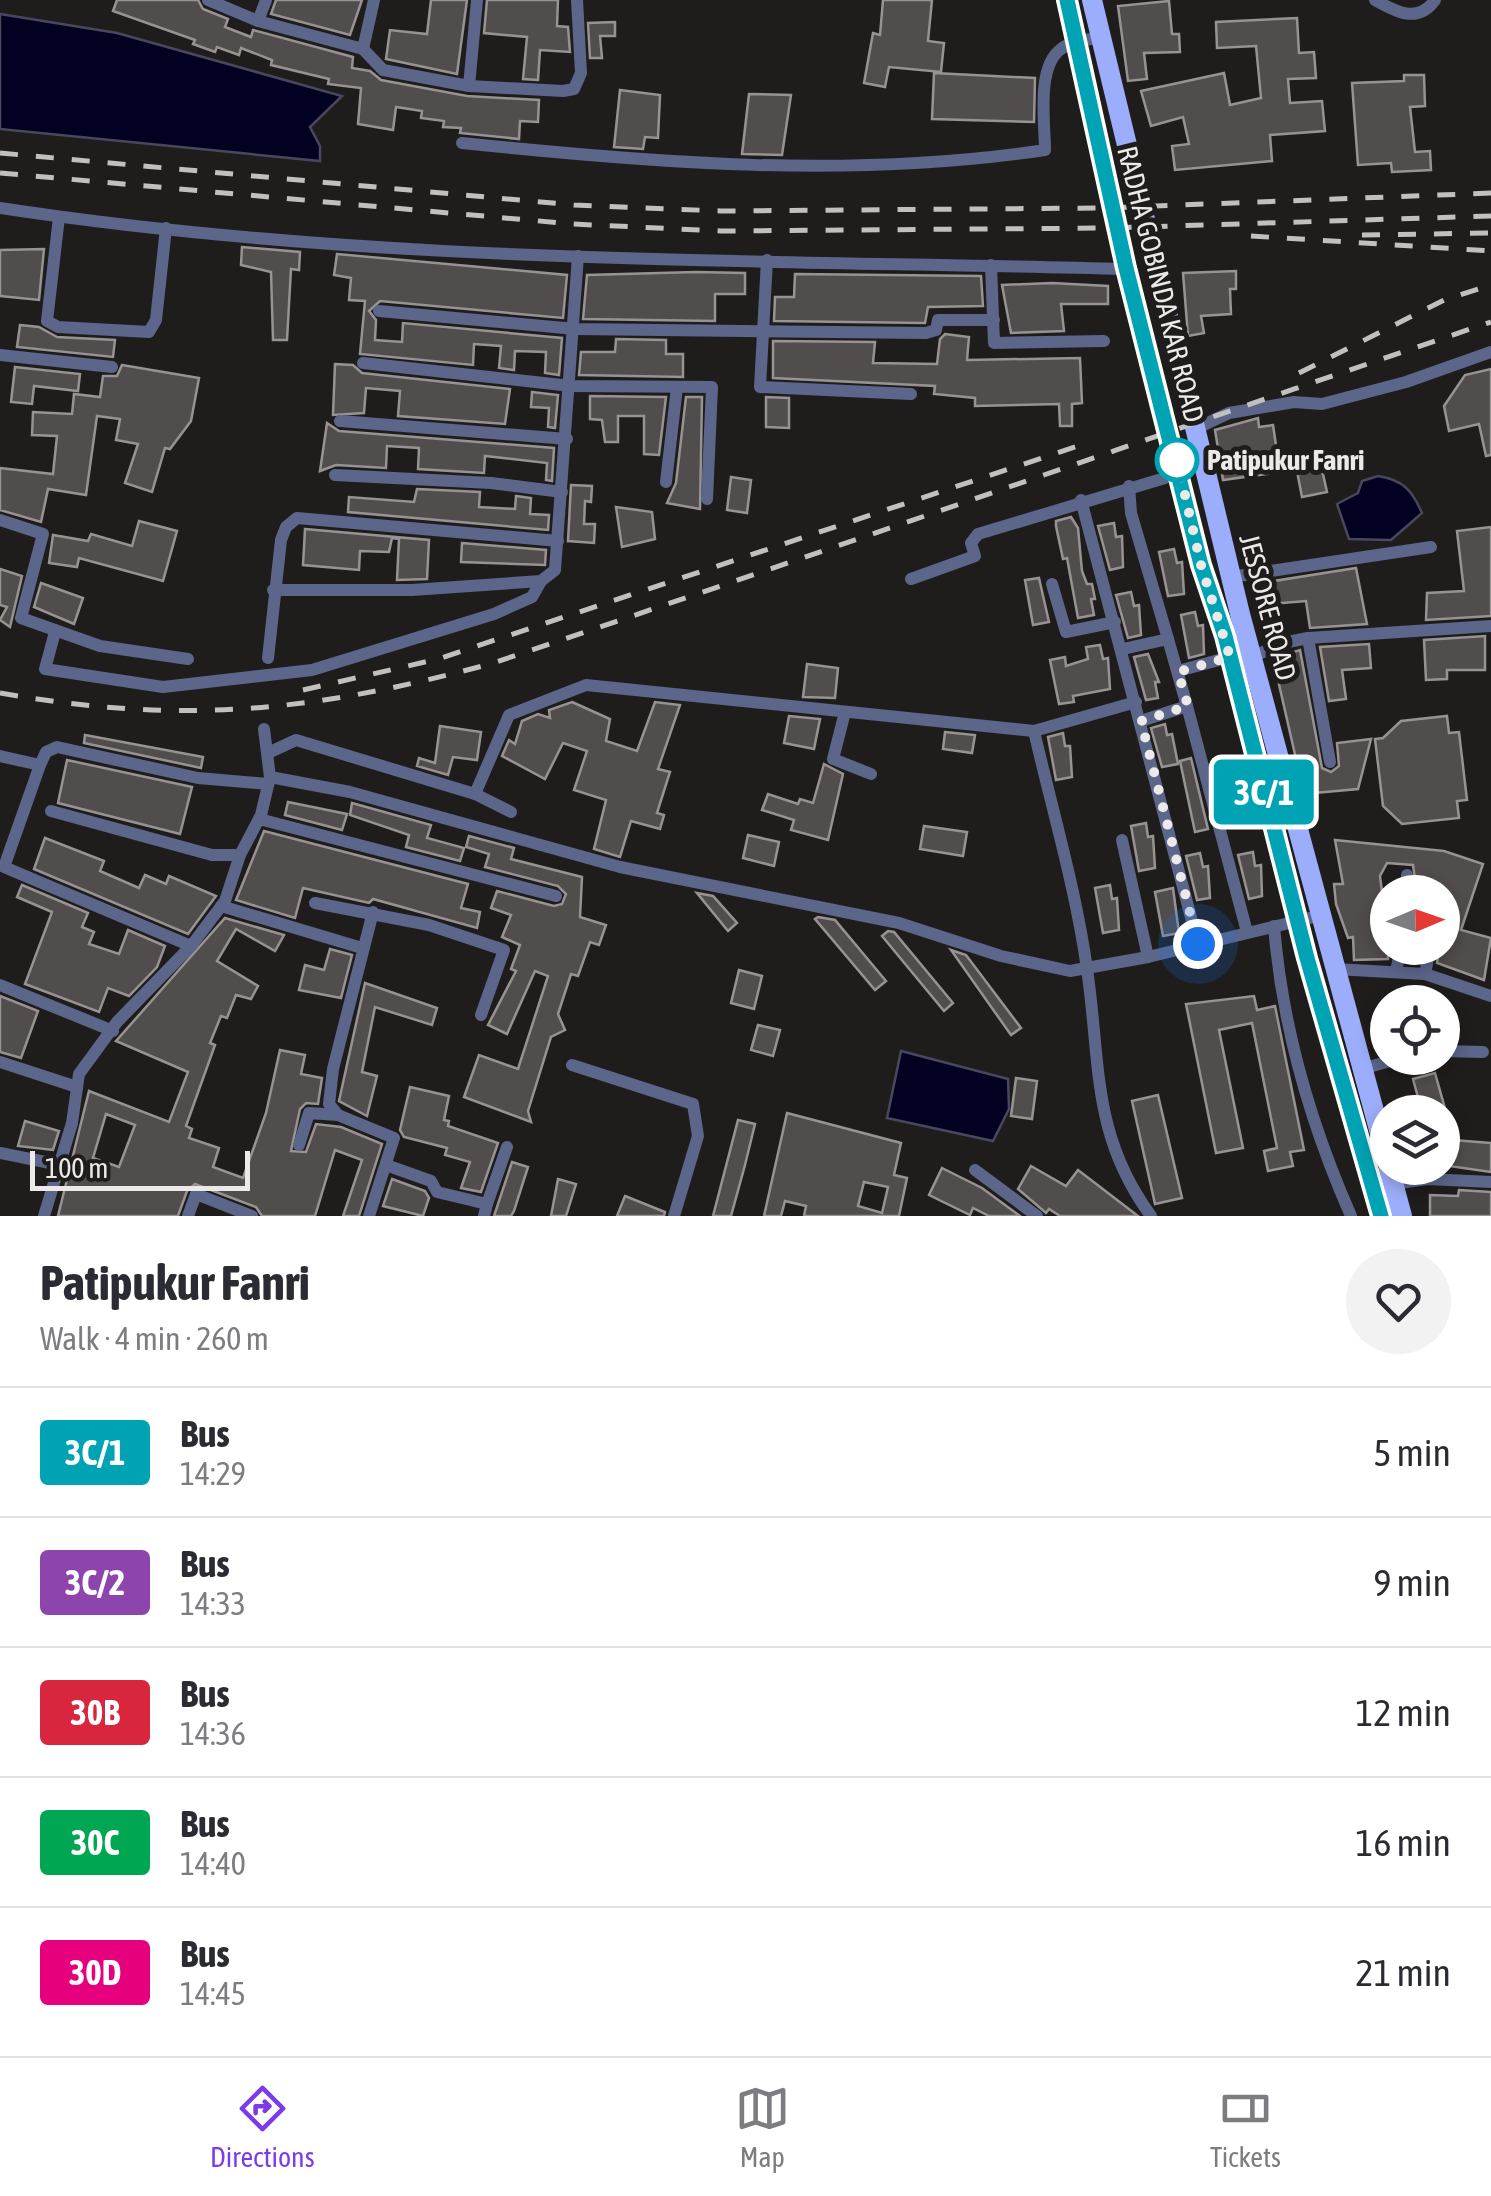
<!DOCTYPE html>
<html lang="en">
<head>
<meta charset="utf-8">
<style>
  :root { --surface:#fff; --page:#f2f2f3; --text:#2b2b33; --muted:#7c7c81; --line:#e1e1e2; --accent:#7c3aed }
  body { margin:0; font-family:"Asap Condensed",sans-serif; background:var(--page); color:var(--text); height:100vh; display:flex; flex-direction:column; font-size:38px; white-space:nowrap }
  * { box-sizing:border-box; margin:0 }
  p { font-size:32px; color:var(--muted) }
  .icon { flex:none; width:55px; height:55px; fill:none; stroke:currentColor; stroke-width:2; stroke-linecap:round; stroke-linejoin:round }
  .map { position:relative; height:1216px; overflow:hidden }
  .panel { display:flex; flex-direction:column; background:var(--surface); flex:1 }
  .panel>* { flex:none }
  .badge { padding:0 20px; border-radius:8px; font-size:35px; line-height:65px }
  .needle { width:65px; rotate:88deg }
  .tools { position:absolute; left:1370px; top:875px; display:grid; gap:20px }
  .tools a { display:grid; place-items:center; width:90px; height:90px; border-radius:50%; background:var(--surface); box-shadow:0 5px 15px #0003; font-size:50px }
  .scale { position:absolute; left:30px; bottom:25px; width:220px; box-sizing:border-box; padding-left:10px; border:5px solid #eceae9; border-top:0; font-size:28px; line-height:35px; white-space:nowrap; color:#eceae9; -webkit-text-stroke:8px #1f1d1c; paint-order:stroke }
  .you { position:absolute; width:50px; height:50px; margin:-25px; border:8px solid #fff; border-radius:50%; background:#1a73e8; box-shadow:0 0 0 15px #1a73e833 }
  .map>.badge { position:absolute; translate:-50% -50%; box-shadow:0 0 0 5px #fff }
  .round { display:grid; place-items:center; flex:none; width:105px; height:105px; border-radius:52px; background:var(--page) }
  .overview { display:flex; align-items:center; justify-content:space-between; height:170px; padding:0 40px }
  h1 { font-size:48px; font-weight:700; line-height:75px }
  ul { padding:0; list-style:none }
  li { display:flex; align-items:center; gap:30px; height:130px; padding:0 40px; border-top:2px solid var(--line) }
  li div { flex:1 }
  li b { display:block; font-size:38px }
  li em { font-style:normal }
  li .badge { min-width:110px; font-weight:700; text-align:center }
  .menu { display:flex; justify-content:space-around; align-items:center; height:140px; border-top:2px solid var(--line); background:var(--surface); font-size:28px; color:var(--muted) }
  .menu a { display:grid; justify-items:center; gap:5px }
  .menu .selected { color:var(--accent) }
  .map>svg:first-child { display:block }
  .water { fill:#030121; stroke:#49475d; stroke-width:2.5 }
  .building { fill:#504d4c; stroke:#979392; stroke-width:2.5; fill-rule:evenodd }
  .lines { fill:none; stroke-linecap:round; stroke-linejoin:round }
  .minor { stroke:#5c658a; stroke-width:12 }
  .primary { stroke:#9caefb; stroke-width:20 }
  .rail { stroke:#c2c0bf; stroke-width:5; stroke-dasharray:18 18; stroke-linecap:butt }
  .line-casing { stroke:#fff; stroke-width:22 }
  .line { stroke:#00a3b4; stroke-width:15 }
  .walk { stroke:#eceae9; stroke-width:10; stroke-dasharray:0 18 }
  .stop-dot { fill:#fff; stroke:#00a3b4; stroke-width:5 }
  .labels { text-anchor:middle; dominant-baseline:central; stroke-width:10; stroke-linejoin:round; paint-order:stroke }
  .street-label { font-size:28px; fill:#eceae9; stroke:#1f1d1c }
  .stop-label { font-size:28px; font-weight:bold; fill:#eceae9; stroke:#1f1d1c; text-anchor:start }
</style>
</head>
<body>
<div class="map">
<svg width="1491" height="1216" viewBox="0 0 1491 1216">
  <rect width="100%" height="100%" fill="#1f1d1c"/>
  <g class="water">
    <path d="M0 14 117 33 342 96 310 127 320 146V161L0 129Z"/>
    <path d="M1378 476C1403 480 1412 490 1422 513L1391 540 1349 539 1337 504 1358 493 1362 481Z"/>
    <path d="M901 1051 1008 1079 1009 1109 993 1141 887 1118Z"/>
  </g>
  <g class="building">
    <path d="M117 0H198L203 9 228 19 225 27 251 37 253 30 353 57 352 68 370 71 381 80 467 96 539 100 538 122 520 121 519 139 460 133 461 128 443 127 444 121 421 118 422 111 396 107 393 130 358 124 361 88 328 84 329 79 271 65 272 60 241 48 239 55 217 47 215 52 193 44 195 40 113 11Z"/>
    <path d="M276 0H362L350 35 271 14Z"/>
    <path d="M431 0H467L457 74 386 59 390 30 427 34Z"/>
    <path d="M487 0H558L557 26 568 27 570 52 540 50 538 80 523 79 527 37 484 33Z"/>
    <path d="M883 0H932L928 41 944 43 941 72 889 67 885 87 864 83 873 33 880 35Z"/>
    <path d="M1169 1 1172 34H1179L1180 52 1144 53 1147 79 1128 81 1118 6Z"/>
    <path d="M1297 18 1299 53 1314 52 1316 78 1288 79 1290 103 1322 101 1325 131 1270 135 1272 161 1175 170 1172 146 1189 144 1183 117 1151 126 1141 91 1224 73 1230 105 1261 98 1256 46 1217 48 1216 22Z"/>
    <path d="M615 22V36H600L602 58H590L588 23Z"/>
    <path d="M934 73 1035 78 1034 122 932 119Z"/>
    <path d="M1404 75H1424L1425 106 1410 107 1415 152 1430 151 1431 170 1392 172 1391 163 1358 165 1352 83 1404 81Z"/>
    <path d="M620 90 660 95 658 138 645 137 643 149 614 147Z"/>
    <path d="M749 94 791 95 782 155 742 154Z"/>
    <path d="M242 247 300 252 299 270 291 269 287 340H273L271 272 241 265Z"/>
    <path d="M44 249 39 300 0 296V250Z"/>
    <path d="M337 254 567 275 563 318 380 301 369 311 376 320 375 340 402 342 403 323 562 338 559 375 545 373 546 352 515 351 514 370 499 368 501 346 474 344 473 365 360 354 365 301 349 300 351 278 334 275Z"/>
    <path d="M1236 271V289H1230L1231 314 1201 316 1204 333 1188 336 1183 273Z"/>
    <path d="M696 272 745 273V294H715V321L583 319 587 275Z"/>
    <path d="M795 274 981 276 983 306 928 307 925 323 774 321 775 297H794Z"/>
    <path d="M1052 283 1108 286V304H1061L1064 331 1011 333 1002 285Z"/>
    <path d="M20 325 39 327 57 337 115 340 113 357 17 347Z"/>
    <path d="M945 334 969 337 967 360 1080 358 1082 403 1072 404V426H1060L1059 404 975 406V398L934 394 935 386 773 378V341L875 342 873 363 937 364 940 339Z"/>
    <path d="M616 339 666 340V354H683V377L579 375 581 352H615Z"/>
    <path d="M335 364 353 365 362 373 510 389 505 424 398 416 400 391 366 388 364 413 333 415Z"/>
    <path d="M122 365 199 378 191 421 170 449 165 448 152 492 125 483 138 444 116 440 120 419 97 416 86 495 48 489 41 522 0 510V468L53 474 57 436 32 435 33 412 72 414 74 394 100 397 103 376H117Z"/>
    <path d="M15 367 80 374 78 391 34 386 32 404 11 402Z"/>
    <path d="M1491 369V455L1486 456 1479 424 1449 431 1444 406 1465 375Z"/>
    <path d="M532 392 558 395 555 428 548 427 549 408 531 407Z"/>
    <path d="M590 396 666 397 659 455 644 454V416H618V442H605L602 420 590 419Z"/>
    <path d="M686 397H702L700 509 667 503 676 483Z"/>
    <path d="M766 397 789 398V428L766 427Z"/>
    <path d="M1258 418 1259 427 1273 425 1280 472 1223 480 1215 430Z"/>
    <path d="M327 423 339 431 554 448 552 481 546 480 547 463 485 456 484 473 418 469 419 448 387 446 386 468 336 465 320 471Z"/>
    <path d="M1319 456 1327 492 1302 497 1295 461Z"/>
    <path d="M731 477 751 480 747 513 727 510Z"/>
    <path d="M571 485 592 486 591 502 585 501 584 524H595L594 543 568 541Z"/>
    <path d="M417 489 480 492 479 507 515 509 516 496 531 498 530 514 549 515 548 530 348 512 349 497 414 502Z"/>
    <path d="M616 507 652 512 655 539 622 547Z"/>
    <path d="M1071 517 1078 528 1082 571 1087 584H1092L1095 599H1091L1094 615 1078 618 1067 558 1063 559 1056 526V521Z"/>
    <path d="M139 521 177 531 163 581 79 558 77 567 49 563 53 535 88 541 91 534 132 546Z"/>
    <path d="M1114 523 1116 537 1122 536 1123 567 1110 570 1098 526Z"/>
    <path d="M1491 527V616L1426 620 1427 593 1464 591 1457 531Z"/>
    <path d="M305 529 429 540 427 579 397 580 399 539 392 538 389 552 360 551 359 570 303 565Z"/>
    <path d="M462 543 546 550 545 565 461 562Z"/>
    <path d="M1174 549 1177 563 1182 562 1184 594 1168 596 1159 552Z"/>
    <path d="M1356 568 1367 624 1310 628 1306 601 1258 605 1255 584Z"/>
    <path d="M0 569 22 576 10 627 0 620 7 607 0 605Z"/>
    <path d="M1039 578 1049 622 1033 625 1025 580Z"/>
    <path d="M41 583 83 598 74 624 34 607Z"/>
    <path d="M1131 592 1134 606 1139 605 1141 635 1128 638 1116 595Z"/>
    <path d="M1195 612 1198 626 1203 625 1204 654 1189 658 1181 615Z"/>
    <path d="M1485 636V670H1447V679L1426 680 1424 640Z"/>
    <path d="M1369 644 1371 668 1342 670 1346 699 1329 701 1320 647Z"/>
    <path d="M1100 645 1103 659 1108 658 1110 689 1073 696 1074 702 1059 704 1050 660 1065 657 1066 666 1088 659 1086 647Z"/>
    <path d="M1300 650 1322 768 1331 772 1339 766 1337 743 1371 739 1358 789 1304 794 1273 658Z"/>
    <path d="M1148 654 1159 682H1155L1158 698 1146 700 1134 657Z"/>
    <path d="M807 664 838 668 835 698 803 697Z"/>
    <path d="M572 702 610 719 606 741 637 751 655 702 680 705 658 769 670 772 657 813 664 815 660 829 631 821 620 857 594 849 606 800 574 790 587 751 563 743 545 779 502 756 509 740 515 744 522 721 538 714 550 718 549 710Z"/>
    <path d="M789 716 820 719 814 749 784 743Z"/>
    <path d="M1447 716 1449 733 1459 732 1467 800 1457 801 1459 818 1402 824 1383 806 1375 739 1383 738 1401 721Z"/>
    <path d="M1165 724 1167 735 1172 734 1178 764 1162 767 1151 728Z"/>
    <path d="M440 726 481 732 477 760 453 757 448 775 417 766 419 758 435 763Z"/>
    <path d="M945 732 975 735 972 753 943 749Z"/>
    <path d="M1063 733 1065 746H1070L1072 777 1056 780 1048 737Z"/>
    <path d="M85 735 203 757 201 768 84 743Z"/>
    <path d="M1233 757 1236 771 1241 770 1243 801 1227 804 1218 759Z"/>
    <path d="M1191 758 1208 829 1195 832 1180 761Z"/>
    <path d="M67 760 192 787 180 834 58 803Z"/>
    <path d="M824 764 843 774 828 840 791 830 794 820 762 810 768 794 798 804 800 799 813 803Z"/>
    <path d="M288 802 347 814 342 830 285 815Z"/>
    <path d="M352 803 431 825 427 838 464 848 460 861 406 847 409 835 350 815Z"/>
    <path d="M1146 823 1148 837 1153 836 1155 868 1139 871 1131 826Z"/>
    <path d="M924 826 967 832 963 856 920 849Z"/>
    <path d="M264 831 468 884 461 908 480 912 477 928 373 899 369 903 303 888 295 918 236 900Z"/>
    <path d="M748 835 779 842 774 866 743 858Z"/>
    <path d="M469 836 514 848 511 859 582 877 580 917 606 925 599 945 590 942 578 976 571 974 558 1014 565 1030 551 1037 528 1111 531 1122 464 1097 479 1055 518 1069 548 976 535 971 507 1034 488 1025 516 971 511 969 520 945 502 937 511 915 491 908 497 891 554 906 562 904 566 894 558 886 485 867 489 854 466 847Z"/>
    <path d="M45 838 104 861 100 871 139 888 145 875 166 884 169 876 216 896 188 934 34 869Z"/>
    <path d="M1335 840 1444 851 1483 864 1461 930 1491 938 1484 980 1437 963 1447 892H1417L1413 865 1387 863 1380 876 1383 900H1388V959L1354 960 1353 937 1348 938 1336 904 1334 884H1343Z"/>
    <path d="M1253 852 1255 866 1261 865 1262 896 1249 899 1238 855Z"/>
    <path d="M1200 853 1203 867 1208 866 1210 898 1197 900 1186 856Z"/>
    <path d="M22 885 88 913 82 927 94 932 89 944 119 954 128 930 165 946 157 967 129 996 108 988 99 1012 25 984 52 912 17 897Z"/>
    <path d="M1110 885 1112 899 1117 898 1119 930 1103 933 1095 888Z"/>
    <path d="M1173 888 1179 933 1163 936 1155 892Z"/>
    <path d="M697 893 713 896 737 923 728 931Z"/>
    <path d="M818 917 835 920 886 981 875 990 815 919Z"/>
    <path d="M225 918 284 935 275 951 236 929 217 961 258 986 251 999 236 995 227 1018 221 1016 210 1043 215 1045 186 1126 192 1129 189 1138 219 1148 213 1167 243 1178 266 1113 280 1050 305 1055 301 1074 322 1078 318 1104 306 1103 300 1109 291 1151 306 1152 316 1124 341 1127 382 1144 359 1216H343L362 1160 335 1150 315 1216H262L256 1207 195 1184 187 1191 178 1216H58L89 1091 169 1122 188 1072 116 1041ZM106 1114 135 1125 119 1167 93 1158Z"/>
    <path d="M888 931 894 932 953 1003 944 1011 882 936Z"/>
    <path d="M330 949 352 955 341 998 299 990 305 965 324 970Z"/>
    <path d="M951 950 966 955 1021 1028 1011 1035Z"/>
    <path d="M739 970 762 976 754 1009 731 1003Z"/>
    <path d="M365 983 437 1008 432 1025 375 1007 362 1072 377 1076 367 1116 339 1101Z"/>
    <path d="M0 996 38 1011 21 1058 0 1052Z"/>
    <path d="M1254 996 1257 1010 1275 1006 1304 1150 1290 1152 1293 1166 1268 1171 1264 1151 1277 1148 1252 1023 1219 1030 1243 1148 1216 1153 1186 1004Z"/>
    <path d="M758 1025 780 1030 773 1056 751 1050Z"/>
    <path d="M1435 1073 1446 1112H1422L1413 1079Z"/>
    <path d="M1016 1078 1037 1081 1032 1119 1011 1116Z"/>
    <path d="M410 1087 449 1096 444 1120 449 1121 448 1126 498 1143 481 1192 461 1188 470 1162 445 1155 447 1148 404 1137 400 1130Z"/>
    <path d="M1158 1095 1182 1198 1155 1204 1132 1101Z"/>
    <path d="M787 1113 901 1143 894 1175 907 1178 899 1216H804L806 1206 785 1201 781 1216H764ZM864 1182 888 1187 882 1213 858 1206Z"/>
    <path d="M1442 1116H1446L1453 1140 1491 1143V1172L1442 1165Z"/>
    <path d="M738 1120 755 1124 745 1165 731 1216H713Z"/>
    <path d="M25 1121 59 1131 53 1150 18 1146Z"/>
    <path d="M512 1162 528 1167 514 1211 511 1216H494Z"/>
    <path d="M1031 1166 1066 1186 1078 1170 1138 1216H1060L1049 1209 1046 1213 1018 1189Z"/>
    <path d="M942 1168 982 1188 1020 1216H989L973 1208 970 1215 929 1195Z"/>
    <path d="M392 1179 425 1191 429 1198 423 1216 383 1206Z"/>
    <path d="M558 1179 576 1184 566 1216H551Z"/>
    <path d="M1459 1190 1491 1192V1216H1430V1195L1458 1196Z"/>
    <path d="M625 1196 665 1212 664 1216H617Z"/>
  </g>
  <g class="lines">
    <g class="minor">
      <path d="M208 0 258 21 363 49"/>
      <path d="M374 0 363 49 383 70 469 86 563 91 574 89 581 73 577 0"/>
      <path d="M1375 0C1396 12 1418 24 1435 0"/>
      <path d="M258 21 266 0"/>
      <path d="M469 86 477 0"/>
      <path d="M462 143C655 163 852 179 1045 150 1045 123 1036 67 1061 49 1071 41 1088 40 1100 37"/>
      <path d="M0 208C372 265 751 259 1126 269"/>
      <path d="M59 217 47 321 58 327 149 332 156 320 166 228"/>
      <path d="M767 260 760 387 911 394"/>
      <path d="M991 265 994 343 1104 341"/>
      <path d="M379 311 575 329 926 333 936 330 938 320H994"/>
      <path d="M0 355 112 367"/>
      <path d="M363 363 571 386 712 387 707 499"/>
      <path d="M340 421 567 439"/>
      <path d="M1195 429 1229 413 1294 402 1322 404 1406 382 1491 352"/>
      <path d="M335 475 491 483 562 492"/>
      <path d="M666 482 677 387"/>
      <path d="M1129 486 1131 513 1168 639"/>
      <path d="M1081 500 1198 944"/>
      <path d="M0 520 43 534 21 618 100 646 188 659"/>
      <path d="M1231 577 1431 547"/>
      <path d="M911 579 975 556 971 543 978 534 1165 478"/>
      <path d="M1052 584 1066 632 1115 622"/>
      <path d="M273 590H412L541 581 555 570 578 256"/>
      <path d="M55 632 45 669 163 687 312 670 494 614 532 597 541 581"/>
      <path d="M1308 638 1330 762"/>
      <path d="M1123 649 1168 639 1187 706 1141 721"/>
      <path d="M1252 657 1283 643 1308 638 1491 626"/>
      <path d="M268 658 281 540 286 527 297 518 558 541"/>
      <path d="M1178 671 1230 657"/>
      <path d="M1187 706 1247 932"/>
      <path d="M845 712 833 759 871 774"/>
      <path d="M1034 731C1052 809 1076 890 1087 969 1101 1064 1091 1134 1151 1216"/>
      <path d="M268 753 296 740 475 794 509 715 586 685 1034 731 1136 702"/>
      <path d="M0 756 40 765"/>
      <path d="M270 777 350 792 620 867 899 923 1001 956 1070 971 1148 957 1322 915"/>
      <path d="M475 794 511 812"/>
      <path d="M51 811 212 855H240"/>
      <path d="M259 819 556 896"/>
      <path d="M1122 840 1148 957"/>
      <path d="M1407 892V875"/>
      <path d="M315 903 429 925 504 950 481 1015"/>
      <path d="M221 906 362 948"/>
      <path d="M1274 926C1282 1025 1311 1125 1351 1216"/>
      <path d="M191 946 4 867 40 765 46 752 57 747 198 778 268 784"/>
      <path d="M1335 969 1425 974 1491 996"/>
      <path d="M1396 971 1401 948"/>
      <path d="M1425 974 1430 948"/>
      <path d="M0 985 113 1031"/>
      <path d="M1442 1051 1483 1052"/>
      <path d="M0 1062 77 1087"/>
      <path d="M572 1065 693 1104 698 1136 674 1216"/>
      <path d="M1362 1069 1400 1058"/>
      <path d="M299 1145 309 1113 338 1115"/>
      <path d="M0 1153 60 1165"/>
      <path d="M386 1165 431 1181 437 1192 487 1204 484 1216"/>
      <path d="M975 1170 1037 1216"/>
      <path d="M1393 1184 1427 1179 1491 1182"/>
      <path d="M487 1204 507 1147"/>
      <path d="M44 1216 72 1123 79 1074 117 1022 191 946 225 901 240 855 261 815 270 777 264 729"/>
      <path d="M188 1216 196 1194 252 1216"/>
      <path d="M369 1216 394 1138 338 1115 329 1104 333 1069 373 912"/>
    </g>
    <g class="primary">
      <path d="M1067 0 1126 269 1201 565 1225 637 1307 958 1381 1216"/>
      <path d="M1092 0 1240 614 1388 1163"/>
      <path d="M1389 1168 1402 1216"/>
    </g>
    <g class="rail">
      <path d="M0 153 574 205 721 211 1103 208 1491 193"/>
      <path d="M0 173 573 224 721 231 1108 228 1491 216"/>
      <path d="M1362 235 1491 233"/>
      <path d="M1251 236 1491 251"/>
      <path d="M1299 373 1444 300 1491 285"/>
      <path d="M303 690 438 659 1090 442"/>
      <path d="M0 693C182 725 312 712 490 664 824 552 1157 435 1491 322"/>
    </g>
  </g>
  <g class="lines">
    <g class="line-casing">
      <path id="line" d="M1067 0 1126 268 1201 565 1225 636 1307 958 1381 1216"/>
    </g>
    <use href="#line" class="line"/>
    <path class="walk" d="M1177 460 1201 565 1230 657 1178 672 1188 706 1141 721 1198 944"/>
  </g>
  <circle class="stop-dot" cx="1177" cy="460" r="20"/>
  <g class="labels">
    <g class="street-label">
      <text transform="translate(1161 284) rotate(76)">RADHA GOBINDA KAR ROAD</text>
      <text transform="translate(1268 607) rotate(75)">JESSORE ROAD</text>
    </g>
    <g class="stop-label">
      <text x="1207" y="460">Patipukur Fanri</text>
    </g>
  </g>
</svg>
<div class="tools">
<a><svg class="needle" viewBox="-14 -14 28 28"><path d="M0-13l5 13h-10z" fill="#e53935"/><path d="M0 13l5-13h-10z" fill="#7c7c81"/></svg></a>
<a><svg class="icon" aria-label="locate" viewBox="0 0 24 24"><circle cx="12" cy="12" r="6"/><path d="M12 2v4M12 18v4M2 12h4M18 12h4"/></svg></a>
<a><svg class="icon" aria-label="layers" viewBox="0 0 24 24"><path d="M12 4l9 5-9 5-9-5zM3 14l9 5 9-5"/></svg></a>
</div>
<div class="scale">100 m</div>
<div class="you" style="left:1198px;top:944px"></div>
<b class="badge" style="left:1264px;top:792px;background:#00a3b4;color:#fff">3C/1</b>
</div>
<section class="panel">
<div class="overview"><div><h1>Patipukur Fanri</h1><p>Walk · 4 min · 260 m</p></div><a class="round"><svg class="icon" aria-label="heart" viewBox="0 0 24 24"><path d="M12 20l-8-8c-3-5 5-10 8-4 3-6 11-1 8 4z"/></svg></a></div>
<ul>
<li><span class="badge" style="background:#00a3b4;color:#fff">3C/1</span><div><b>Bus</b><p>14:29</p></div><em>5 min</em></li>
<li><span class="badge" style="background:#8e44ad;color:#fff">3C/2</span><div><b>Bus</b><p>14:33</p></div><em>9 min</em></li>
<li><span class="badge" style="background:#d7263d;color:#fff">30B</span><div><b>Bus</b><p>14:36</p></div><em>12 min</em></li>
<li><span class="badge" style="background:#00a651;color:#fff">30C</span><div><b>Bus</b><p>14:40</p></div><em>16 min</em></li>
<li><span class="badge" style="background:#e6007e;color:#fff">30D</span><div><b>Bus</b><p>14:45</p></div><em>21 min</em></li>
</ul>
</section>
<nav class="menu">
<a class="selected"><svg class="icon" aria-label="directions" viewBox="0 0 24 24"><path d="M12 3l9 9-9 9-9-9zM9 14v-3h6M13 9l2 2-2 2"/></svg>Directions</a>
<a><svg class="icon" aria-label="map" viewBox="0 0 24 24"><path d="M3 6l6-2 6 2 6-2v14l-6 2-6-2-6 2zM9 4v14M15 6v14"/></svg>Map</a>
<a><svg class="icon" aria-label="tickets" viewBox="0 0 24 24"><path d="M3 7h18v10H3zM15 7v10"/></svg>Tickets</a>
</nav>
</body>
</html>
